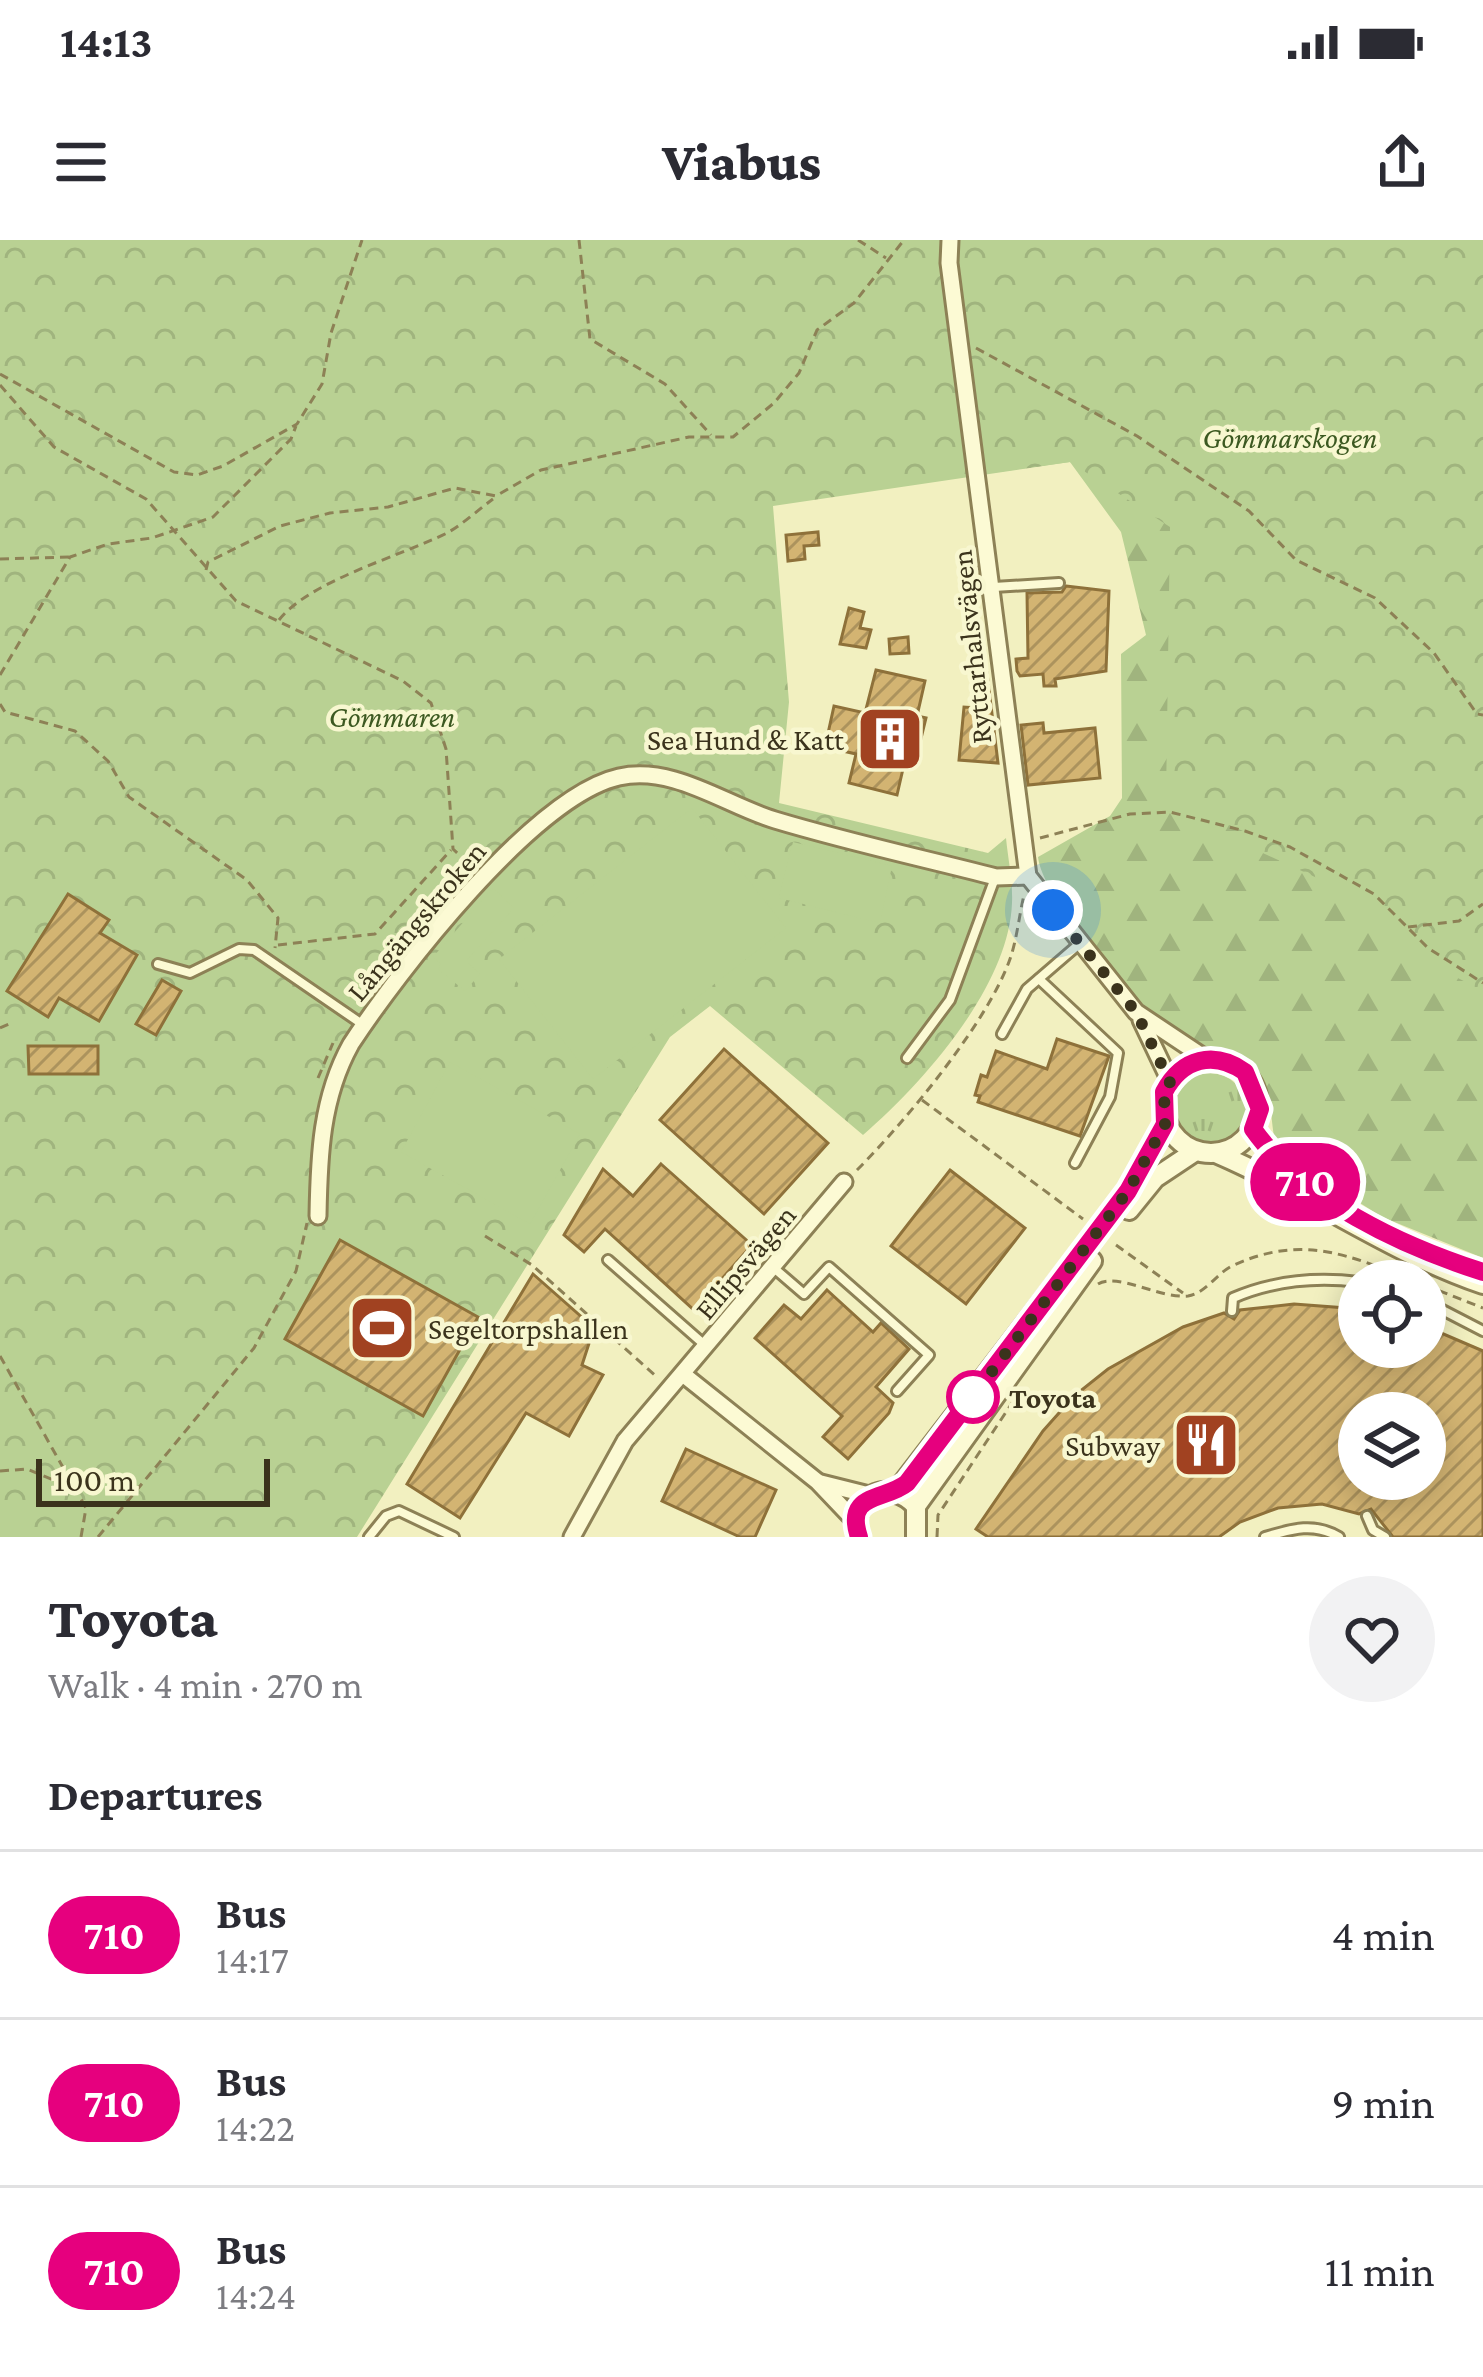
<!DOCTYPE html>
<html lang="en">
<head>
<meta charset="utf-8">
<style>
  :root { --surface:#fff; --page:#f2f2f3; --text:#2b2b33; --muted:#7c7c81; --line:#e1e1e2 }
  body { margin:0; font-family:"Crimson Pro",serif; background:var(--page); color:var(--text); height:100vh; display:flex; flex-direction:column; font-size:45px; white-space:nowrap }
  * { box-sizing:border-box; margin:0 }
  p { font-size:39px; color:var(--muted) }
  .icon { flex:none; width:66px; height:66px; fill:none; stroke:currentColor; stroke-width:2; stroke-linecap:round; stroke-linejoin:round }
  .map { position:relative; height:1297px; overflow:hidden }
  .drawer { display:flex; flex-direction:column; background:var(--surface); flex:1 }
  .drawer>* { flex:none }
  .badge { padding:0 24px; border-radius:39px; font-size:42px; line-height:78px }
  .buttons { position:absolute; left:1338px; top:1020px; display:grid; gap:24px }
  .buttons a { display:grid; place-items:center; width:108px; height:108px; border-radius:50%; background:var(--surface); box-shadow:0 6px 30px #0003; font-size:60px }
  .scale { position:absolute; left:36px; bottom:30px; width:234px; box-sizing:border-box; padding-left:12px; border:6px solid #3b331c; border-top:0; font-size:33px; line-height:42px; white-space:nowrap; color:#3b331c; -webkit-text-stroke:9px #f8f7d0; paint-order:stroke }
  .you { position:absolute; width:60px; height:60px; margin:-30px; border:9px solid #fff; border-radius:50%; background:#1a73e8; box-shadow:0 0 0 18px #1a73e833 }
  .map>.badge { position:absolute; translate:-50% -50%; box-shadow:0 0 0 6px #fff }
  h2 { padding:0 48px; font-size:45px; line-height:108px }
  .round { display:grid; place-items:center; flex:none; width:126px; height:126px; border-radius:63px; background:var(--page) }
  .overview { display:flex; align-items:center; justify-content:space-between; height:204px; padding:0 48px }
  h1 { font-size:57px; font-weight:800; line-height:90px }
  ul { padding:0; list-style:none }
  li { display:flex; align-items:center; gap:36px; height:168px; padding:0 48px; border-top:3px solid var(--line) }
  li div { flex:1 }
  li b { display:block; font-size:45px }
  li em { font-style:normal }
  li .badge { min-width:132px; font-weight:700; text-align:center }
  .status { display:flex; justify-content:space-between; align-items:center; height:84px; padding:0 60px; background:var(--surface); direction:ltr }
  .status svg { height:33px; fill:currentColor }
  header { display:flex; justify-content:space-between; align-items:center; height:156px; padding:0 48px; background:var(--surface); font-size:54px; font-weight:800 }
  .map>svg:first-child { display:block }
  .grass { fill:url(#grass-tufts) }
  .forest { fill:url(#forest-firs) }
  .park { fill:url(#park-crowns) }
  .garden { fill:#b9d193 }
  .building { fill:url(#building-hatch); stroke:#8e713a; stroke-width:3; fill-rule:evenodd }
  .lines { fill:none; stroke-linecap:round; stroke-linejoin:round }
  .service-casing { stroke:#8d8156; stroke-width:14 }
  .minor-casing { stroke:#8d8156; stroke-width:21 }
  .tertiary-casing { stroke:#8d8156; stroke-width:24 }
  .path { stroke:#8d8156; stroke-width:3; stroke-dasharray:9 6; stroke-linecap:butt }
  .service { stroke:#fcfad4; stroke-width:8 }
  .minor { stroke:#fcfad4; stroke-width:15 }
  .tertiary { stroke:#fcfad4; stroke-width:18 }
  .line-casing { stroke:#fff; stroke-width:27 }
  .line { stroke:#e6007e; stroke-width:18 }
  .walk { stroke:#3b331c; stroke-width:12; stroke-dasharray:0 21.6 }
  .stop-dot { fill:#fff; stroke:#e6007e; stroke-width:6 }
  .labels { text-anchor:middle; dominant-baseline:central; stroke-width:9; stroke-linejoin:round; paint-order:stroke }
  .park-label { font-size:30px; font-style:italic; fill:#3c5921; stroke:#f8f7d0 }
  .street-label { font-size:30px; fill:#3b331c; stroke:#f8f7d0 }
  .poi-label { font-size:30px; fill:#3b331c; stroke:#f8f7d0; text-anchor:end }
  .stop-label { font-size:30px; font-weight:bold; fill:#3b331c; stroke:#f8f7d0; text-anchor:start }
</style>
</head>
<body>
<div class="status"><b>14:13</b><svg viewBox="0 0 49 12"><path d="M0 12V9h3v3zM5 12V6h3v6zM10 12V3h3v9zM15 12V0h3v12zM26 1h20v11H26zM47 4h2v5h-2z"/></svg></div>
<header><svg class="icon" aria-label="menu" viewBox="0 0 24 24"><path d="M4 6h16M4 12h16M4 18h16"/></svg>Viabus<svg class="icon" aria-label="share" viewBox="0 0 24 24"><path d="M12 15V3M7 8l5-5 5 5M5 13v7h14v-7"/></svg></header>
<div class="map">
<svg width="1483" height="1297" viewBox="0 0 1483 1297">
  <defs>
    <pattern id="grass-tufts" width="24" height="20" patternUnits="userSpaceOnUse" patternTransform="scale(3)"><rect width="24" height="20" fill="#b9d193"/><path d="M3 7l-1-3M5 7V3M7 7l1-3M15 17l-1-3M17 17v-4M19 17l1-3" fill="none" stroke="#a0b47e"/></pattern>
    <pattern id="forest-firs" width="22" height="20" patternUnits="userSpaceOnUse" patternTransform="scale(3)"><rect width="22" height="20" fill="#b9d193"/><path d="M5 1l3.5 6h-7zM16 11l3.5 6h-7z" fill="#a0b47e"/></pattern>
    <pattern id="park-crowns" width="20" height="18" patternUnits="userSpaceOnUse" patternTransform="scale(3)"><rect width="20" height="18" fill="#b9d193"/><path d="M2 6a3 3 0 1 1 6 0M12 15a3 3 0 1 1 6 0" fill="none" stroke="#a0b47e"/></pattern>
    <pattern id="building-hatch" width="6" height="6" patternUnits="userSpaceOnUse" patternTransform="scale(3)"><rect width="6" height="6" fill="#d3b472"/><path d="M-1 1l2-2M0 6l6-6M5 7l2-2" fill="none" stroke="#ac935d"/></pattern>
  </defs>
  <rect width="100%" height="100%" fill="#f2f0c0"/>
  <circle class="grass" cx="1210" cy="869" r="36"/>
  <path class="forest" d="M1483 0V1018L1382 977 1278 911C1267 882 1277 848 1253 826 1231 805 1201 813 1177 797 1139 771 1043 661 1038 617L1110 576 1122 558 1121 414 1146 395 1121 292 1070 222 991 233Z"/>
  <path class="park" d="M0 0H1483V751L1423 720 1369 662 1254 609 1257 597 1166 558 1170 287 1070 222 773 266 789 462 779 563 988 613 1006 598C1008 619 1013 642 1012 663 1009 747 922 844 863 895L710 766 670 797 357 1297H0Z"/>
  <g class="garden">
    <path d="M692 568 786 688 593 839 499 719Z"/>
    <path d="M793 602 892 626 880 683 779 658Z"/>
    <path d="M493 648 514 668 466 721 480 734 465 751 438 729 441 724 433 717Z"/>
    <path d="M450 822 580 894 530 984 401 912Z"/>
  </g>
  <g class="building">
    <path d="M818 292 819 305 804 306 805 319 788 321 786 295Z"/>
    <path d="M1066 346 1109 351 1106 431 1055 439 1056 446H1044L1043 434 1020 436 1017 431 1016 419 1028 418 1027 353 1062 352Z"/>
    <path d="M849 368 864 372 860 388 871 390 866 408 840 404Z"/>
    <path d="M908 397 909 413 890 414 889 399Z"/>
    <path d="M876 430 925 441 917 476 926 478 915 523 905 520 897 555 849 543 856 514 825 507 834 466 865 473Z"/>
    <path d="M987 433 998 523 959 520 964 467 978 468 975 435Z"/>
    <path d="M1043 483 1044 493 1095 488 1100 538 1028 545 1021 485Z"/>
    <path d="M68 654 109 680 100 693 137 715 99 781 59 758 48 777 7 751Z"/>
    <path d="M162 740 181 751 156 795 136 784Z"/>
    <path d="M1057 799 1109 816 1080 896 978 862 980 856 975 855 981 835 987 837 996 811 1047 829Z"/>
    <path d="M28 806H98V834H29Z"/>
    <path d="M724 809 828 903 764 974 660 880Z"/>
    <path d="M661 924 752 1005 694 1070 605 989 584 1012 564 995 603 929 633 956Z"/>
    <path d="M950 930 1025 988 966 1064 891 1006Z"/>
    <path d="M340 1000 478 1077 423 1176 285 1099Z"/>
    <path d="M533 1034 594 1088 582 1125 603 1135 569 1196 526 1173 460 1278 407 1244Z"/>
    <path d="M827 1050 873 1092 881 1083 909 1109 876 1147 893 1163 889 1173 848 1219 823 1197 842 1176 755 1098 784 1065 801 1079Z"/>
    <path d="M1294 1064 1359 1069V1107H1425V1086L1483 1111V1297H1393L1371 1269 1359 1274 1322 1264 1278 1268 1240 1282 1219 1297H988L976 1289 1043 1191 1074 1156 1108 1129 1183 1087 1224 1073 1234 1079 1240 1070ZM1359 1173H1425V1239H1359Z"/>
    <path d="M686 1209 776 1250 755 1297H740L662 1261Z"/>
  </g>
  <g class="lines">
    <g class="service-casing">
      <g id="service">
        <path d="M994 347 1059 343"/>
        <path d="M158 724 190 733 239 709 254 710 362 784"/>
        <path d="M1039 739 1118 813 1110 857 1075 923"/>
        <path d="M1002 794 1027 749 1078 705"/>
        <path d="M907 818 950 760 995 638"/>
        <path d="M608 1020 707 1107"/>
        <path d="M775 1029 804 1054 829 1027 929 1115 897 1151"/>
        <path d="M1425 1061 1483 1091"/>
        <path d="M1232 1071 1233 1058C1272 1041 1317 1037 1359 1042"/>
        <path d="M1367 1276 1373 1290 1385 1297"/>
        <path d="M369 1297 386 1276 399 1271 454 1297"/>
        <path d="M1265 1297C1292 1289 1314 1282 1339 1297"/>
      </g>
    </g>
    <g class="minor-casing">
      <g id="minor">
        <path d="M950 0 949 23 1028 636 1136 772 1205 818"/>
        <path d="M1141 780 1170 841"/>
        <path d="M318 976C319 916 321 858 351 804 398 732 534 556 619 537 674 525 725 565 775 580 848 602 922 618 996 637L1028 636"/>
        <path d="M684 1135 818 1242 855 1281"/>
        <path d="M821 1243 869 1255"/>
        <path d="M572 1297 625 1201 844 942"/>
      </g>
    </g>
    <g class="tertiary-casing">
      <g id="tertiary">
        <circle cx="1211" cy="866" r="47"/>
        <path d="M1253 889 1286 929 1319 951"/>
        <path d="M1218 914C1309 953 1389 1012 1483 1044"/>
        <path d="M1129 970 1155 938 1194 912"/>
        <path d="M897 1251 1128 951 1165 884"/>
        <path d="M916 1266 1092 1021"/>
        <path d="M859 1297C846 1257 889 1236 916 1266V1297"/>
      </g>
    </g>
    <g class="path">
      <path d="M579 0 590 99 665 144 711 195"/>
      <path d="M858 0 886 18"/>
      <path d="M976 108 1137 196 1249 271 1296 320 1375 358 1434 413 1477 474 1483 475"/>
      <path d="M0 134 174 232 197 235 223 226 297 184 322 144 331 93 362 0"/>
      <path d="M0 145 54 207 146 259 236 361 403 441 431 463 446 509 453 609 471 626"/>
      <path d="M0 319 69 317"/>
      <path d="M206 330 208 322 280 286 330 273 388 267 455 248 496 256 541 230 689 197H733L774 163 799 133 817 90 854 63 904 0"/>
      <path d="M279 380C309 341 401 316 447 293 463 284 478 270 493 259"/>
      <path d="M0 435 70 317 108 304 152 298 213 277 291 199 296 186"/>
      <path d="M0 464 5 472 75 491 108 521 129 557 247 640 278 678 275 708"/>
      <path d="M1040 598 1130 574 1170 572 1245 591 1290 607 1374 654 1428 708 1483 743"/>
      <path d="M1408 687 1459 681 1483 664"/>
      <path d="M278 705 375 694 451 610"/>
      <path d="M0 788 9 784"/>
      <path d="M318 838 333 803"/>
      <path d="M922 860 1083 979"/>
      <path d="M857 930C905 882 988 782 1010 719 1017 699 1019 676 1024 655"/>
      <path d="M485 996 532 1025 657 1137"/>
      <path d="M1116 1005 1183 1053"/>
      <path d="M1098 1044C1117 1032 1160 1059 1188 1056 1207 1053 1217 1032 1234 1025 1303 994 1349 1015 1414 1041"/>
      <path d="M1425 1045 1483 1068"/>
      <path d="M0 1116 86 1268 81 1297"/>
      <path d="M0 1231 27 1229 73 1248"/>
      <path d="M98 1297 254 1108 296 1031 307 983"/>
      <path d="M937 1297 938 1275 1012 1163"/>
    </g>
    <use href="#service" class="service"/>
    <use href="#minor" class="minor"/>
    <use href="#tertiary" class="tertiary"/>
  </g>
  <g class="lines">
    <g class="line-casing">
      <path id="line" d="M859 1297C844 1252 885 1261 907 1243L1128 951 1165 884 1164 852C1182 818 1214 810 1245 832L1260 869 1253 889C1304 961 1402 1006 1483 1032"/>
    </g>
    <use href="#line" class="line"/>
    <path class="walk" d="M973 1157 963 1170 1128 951 1165 884 1164 852 1170 842 1136 772 1053 670"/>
  </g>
  <defs>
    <g id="building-square" transform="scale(3.45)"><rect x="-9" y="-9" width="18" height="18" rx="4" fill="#a14221" stroke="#f8f7d0"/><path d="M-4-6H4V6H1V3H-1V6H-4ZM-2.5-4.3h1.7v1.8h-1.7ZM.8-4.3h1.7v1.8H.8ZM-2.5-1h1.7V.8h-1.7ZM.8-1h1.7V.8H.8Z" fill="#fff"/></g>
    <g id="stadium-square" transform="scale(3.45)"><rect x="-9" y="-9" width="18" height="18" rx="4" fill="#a14221" stroke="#f8f7d0"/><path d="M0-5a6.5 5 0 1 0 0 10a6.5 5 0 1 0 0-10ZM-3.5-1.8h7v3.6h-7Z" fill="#fff"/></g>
    <g id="restaurant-square" transform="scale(3.45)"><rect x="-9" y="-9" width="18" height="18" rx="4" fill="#a14221" stroke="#f8f7d0"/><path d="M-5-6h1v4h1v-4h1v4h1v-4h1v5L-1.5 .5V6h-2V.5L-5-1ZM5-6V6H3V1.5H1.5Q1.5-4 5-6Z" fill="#fff"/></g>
  </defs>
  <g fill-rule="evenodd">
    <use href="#building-square" x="890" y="499"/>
    <use href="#stadium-square" x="382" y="1088"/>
    <use href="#restaurant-square" x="1206" y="1205"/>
  </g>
  <circle class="stop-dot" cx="973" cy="1157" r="24"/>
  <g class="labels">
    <g class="park-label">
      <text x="1290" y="197">Gömmarskogen</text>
      <text x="392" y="476">Gömmaren</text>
    </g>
    <g class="street-label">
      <text transform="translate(971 407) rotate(-96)">Ryttarhalsvägen</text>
      <text transform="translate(416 681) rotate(-50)">Långängskroken</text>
      <text transform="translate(745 1022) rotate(-50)">Ellipsvägen</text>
    </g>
    <g class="poi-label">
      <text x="844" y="499">Sea Hund &amp; Katt</text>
      <text x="428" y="1088" text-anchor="start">Segeltorpshallen</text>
      <text x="1160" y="1205">Subway</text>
    </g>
    <g class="stop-label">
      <text x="1009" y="1157">Toyota</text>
    </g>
  </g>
</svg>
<div class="buttons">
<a><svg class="icon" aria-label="locate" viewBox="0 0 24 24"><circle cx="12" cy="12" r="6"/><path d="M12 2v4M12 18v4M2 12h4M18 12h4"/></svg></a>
<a><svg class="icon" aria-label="layers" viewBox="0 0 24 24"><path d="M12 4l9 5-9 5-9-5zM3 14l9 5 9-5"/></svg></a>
</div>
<div class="scale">100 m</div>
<div class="you" style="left:1053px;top:670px"></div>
<b class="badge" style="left:1305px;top:942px;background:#e6007e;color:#fff">710</b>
</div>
<section class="drawer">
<div class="overview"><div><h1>Toyota</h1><p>Walk · 4 min · 270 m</p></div><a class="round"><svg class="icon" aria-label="heart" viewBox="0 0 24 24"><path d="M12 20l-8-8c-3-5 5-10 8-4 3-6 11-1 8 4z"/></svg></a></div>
<h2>Departures</h2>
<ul>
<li><span class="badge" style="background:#e6007e;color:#fff">710</span><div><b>Bus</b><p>14:17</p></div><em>4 min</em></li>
<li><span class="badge" style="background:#e6007e;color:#fff">710</span><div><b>Bus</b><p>14:22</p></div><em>9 min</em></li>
<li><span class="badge" style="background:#e6007e;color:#fff">710</span><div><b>Bus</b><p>14:24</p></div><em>11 min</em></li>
</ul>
</section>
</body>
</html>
